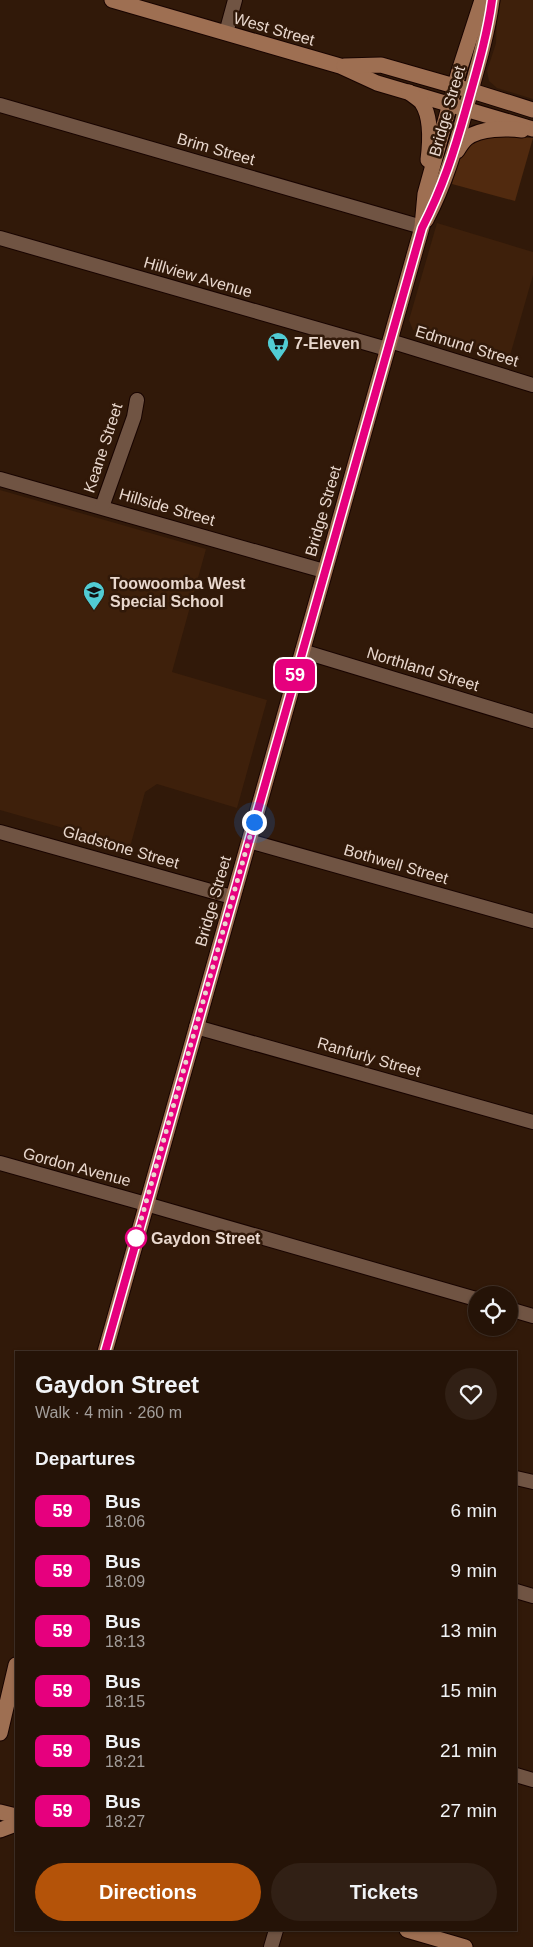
<!DOCTYPE html>
<html lang="en">
<head>
<meta charset="utf-8">
<style>
  :root { --surface:#251307; --page:#312015; --text:#f1f3f6; --muted:#a39e9b; --line:#423228; --accent:#b45309 }
  body { margin:0; font-family:Arial,sans-serif; background:var(--page); color:var(--text); height:100vh; display:flex; flex-direction:column; font-size:19px; white-space:nowrap }
  * { box-sizing:border-box; margin:0 }
  p { font-size:16px; color:var(--muted) }
  .icon { flex:none; width:28px; height:28px; fill:none; stroke:currentColor; stroke-width:2; stroke-linecap:round; stroke-linejoin:round }
  .map { position:relative; flex:1; overflow:hidden }
  .sheet { position:absolute; left:15px; top:1351px; width:502px; height:580px; display:flex; flex-direction:column; background:var(--surface); border-radius:0px; box-shadow:0 1px 4px #0004,0 0 0 1px var(--line) }
  .sheet>* { flex:none }
  .badge { padding:0 10px; border-radius:8px; font-size:18px; line-height:32px }
  .fabs { position:absolute; left:468px; top:1286px; display:grid; gap:10px }
  .fabs a { display:grid; place-items:center; width:50px; height:50px; border-radius:50%; background:var(--surface); box-shadow:0 1px 4px #0004,0 0 0 1px var(--line); font-size:25px }
  .you { position:absolute; width:25px; height:25px; margin:-12px; border:4px solid #fff; border-radius:50%; background:#1a73e8; box-shadow:0 0 0 8px #1a73e833 }
  .map>.badge { position:absolute; translate:-50% -50%; box-shadow:0 0 0 2px #fff }
  h2 { padding:0 20px; font-size:19px; line-height:45px }
  .round { display:grid; place-items:center; flex:none; width:52px; height:52px; border-radius:26px; background:var(--page) }
  .head { display:flex; align-items:center; justify-content:space-between; height:85px; padding:0 20px }
  h1 { font-size:24px; font-weight:800; line-height:38px }
  .primary-button { display:flex; gap:10px; margin-top:auto; padding:10px 20px }
  .primary-button a { flex:1; height:58px; border-radius:30px; background:var(--accent); color:#fff; font-size:20px; font-weight:800; line-height:58px; text-align:center }
  .primary-button a+a { background:var(--page); color:var(--text) }
  ul { padding:0; list-style:none }
  li { display:flex; align-items:center; gap:15px; height:60px; padding:0 20px }
  li div { flex:1 }
  li b { display:block; font-size:19px }
  li em { font-style:normal }
  li .badge { min-width:55px; font-weight:700; text-align:center }
  .map>svg:first-child { display:block }
  .built { fill:#3e200b }
  .green { fill:#512a0f }
  .lines { fill:none; stroke-linecap:round; stroke-linejoin:round }
  .minor-casing { stroke:#180400; stroke-width:16 }
  .major-casing { stroke:#180400; stroke-width:17 }
  .minor { stroke:#705443; stroke-width:14 }
  .major { stroke:#9e6f52; stroke-width:15 }
  .line-casing { stroke:#fff; stroke-width:11 }
  .line { stroke:#e6007e; stroke-width:8 }
  .walk { stroke:#e9d8ce; stroke-width:5; stroke-dasharray:0 9 }
  .stop-dot { fill:#fff; stroke:#e6007e; stroke-width:2.5 }
  .labels { text-anchor:middle; dominant-baseline:central; stroke-width:5; stroke-linejoin:round; paint-order:stroke }
  .street-label { font-size:16px; fill:#e9d8ce; stroke:#311909 }
  .poi-label { font-size:16px; font-weight:bold; fill:#e9d8ce; stroke:#311909; text-anchor:start }
  .stop-label { font-size:16px; font-weight:bold; fill:#e9d8ce; stroke:#311909; text-anchor:start }
</style>
</head>
<body>
<div class="map">
<svg width="533" height="1947" viewBox="0 0 533 1947">
  <rect width="100%" height="100%" fill="#311909"/>
  <g class="built">
    <path d="M501 0H533V99L497 88 489 81 487 71 496 43 497 13Z"/>
    <path d="M437 223 533 252V275L509 359 413 330 409 320Z"/>
    <path d="M0 490 206 549 172 672 267 700 237 808 157 784 145 792 130 847 0 810Z"/>
  </g>
  <path class="green" d="M507 137 533 138 515 201 452 184C464 145 464 138 507 137Z"/>
  <g class="lines">
    <g class="minor-casing">
      <g id="minor">
        <path d="M226 33 235 0"/>
        <path d="M0 105 422 227"/>
        <path d="M0 238 387 349"/>
        <path d="M390 341 533 385"/>
        <path d="M0 479 324 571"/>
        <path d="M102 507 134 417 137 400"/>
        <path d="M302 651 533 721"/>
        <path d="M0 832 232 897"/>
        <path d="M249 841 533 921"/>
        <path d="M196 1027 533 1122"/>
        <path d="M0 1163 146 1204 476 1299"/>
        <path d="M509 1309 533 1316"/>
        <path d="M516 1478 533 1482"/>
        <path d="M516 1591 533 1596"/>
        <path d="M516 1775 533 1780"/>
        <path d="M271 1947 276 1930"/>
      </g>
    </g>
    <g class="major-casing">
      <g id="major">
        <path d="M112 0 340 66 377 83 533 129"/>
        <path d="M344 66 381 65 472 91 533 110"/>
        <path d="M409 92C413 96 419 99 422 103 432 118 430 144 428 160"/>
        <path d="M457 151C460 146 463 141 467 138 480 128 507 128 522 130"/>
        <path d="M426 220C445 184 456 147 466 108 476 72 487 37 492 0"/>
        <path d="M105 1352 422 227 425 194 459 71 482 0"/>
        <path d="M0 1733 16 1665"/>
        <path d="M0 1812 16 1816"/>
        <path d="M0 1830 16 1824"/>
        <path d="M407 1930 465 1947"/>
      </g>
    </g>
    <use href="#minor" class="minor"/>
    <use href="#major" class="major"/>
  </g>
  <g class="lines">
    <g class="line-casing">
      <path id="line" d="M105 1352 422 228C443 187 454 152 466 109 476 73 487 37 492 0"/>
    </g>
    <use href="#line" class="line"/>
    <path class="walk" d="M136 1238 135 1241 254 822"/>
  </g>
  <defs>
    <g id="supermarket-pin" transform="scale(1.125)"><path d="M0 17L-7.5 6A9.5 9.5 0 1 1 7.5 6Z" fill="#51ccd4" stroke="#311909"/><path d="M-6-5.5h2.5l.6 2H6L4.5 2H-2.5L-4.4-4H-6ZM-1.5 3.2a1.3 1.3 0 1 0 .1 0ZM3 3.2a1.3 1.3 0 1 0 .1 0Z" fill="#111"/></g>
    <g id="school-pin" transform="scale(1.125)"><path d="M0 17L-7.5 6A9.5 9.5 0 1 1 7.5 6Z" fill="#51ccd4" stroke="#311909"/><path d="M0-5L7-2L0 1L-7-2ZM-4 1L0 2.5L4 1V4Q0 6-4 4Z" fill="#111"/></g>
  </defs>
  <g fill-rule="evenodd">
    <use href="#supermarket-pin" x="278" y="343"/>
    <use href="#school-pin" x="94" y="592"/>
  </g>
  <circle class="stop-dot" cx="136" cy="1238" r="10"/>
  <g class="labels">
    <g class="street-label">
      <text transform="translate(274 29) rotate(16)">West Street</text>
      <text transform="translate(447 111) rotate(-74)">Bridge Street</text>
      <text transform="translate(216 149) rotate(16)">Brim Street</text>
      <text transform="translate(198 277) rotate(16)">Hillview Avenue</text>
      <text transform="translate(467 346) rotate(17)">Edmund Street</text>
      <text transform="translate(103 448) rotate(-72)">Keane Street</text>
      <text transform="translate(167 507) rotate(16)">Hillside Street</text>
      <text transform="translate(323 511) rotate(-74)">Bridge Street</text>
      <text transform="translate(423 669) rotate(17)">Northland Street</text>
      <text transform="translate(121 847) rotate(16)">Gladstone Street</text>
      <text transform="translate(396 864) rotate(16)">Bothwell Street</text>
      <text transform="translate(213 901) rotate(-74)">Bridge Street</text>
      <text transform="translate(369 1057) rotate(16)">Ranfurly Street</text>
      <text transform="translate(77 1167) rotate(15)">Gordon Avenue</text>
    </g>
    <g class="poi-label">
      <text x="294" y="343">7-Eleven</text>
      <text x="110" y="583">Toowoomba West<tspan x="110" dy="18">Special School</tspan></text>
    </g>
    <g class="stop-label">
      <text x="151" y="1238">Gaydon Street</text>
    </g>
  </g>
</svg>
<div class="fabs">
<a><svg class="icon" aria-label="locate" viewBox="0 0 24 24"><circle cx="12" cy="12" r="6"/><path d="M12 2v4M12 18v4M2 12h4M18 12h4"/></svg></a>
</div>
<div class="you" style="left:254px;top:822px"></div>
<b class="badge" style="left:295px;top:675px;background:#e6007e;color:#fff">59</b>
<section class="sheet">
<div class="head"><div><h1>Gaydon Street</h1><p>Walk · 4 min · 260 m</p></div><a class="round"><svg class="icon" aria-label="heart" viewBox="0 0 24 24"><path d="M12 20l-8-8c-3-5 5-10 8-4 3-6 11-1 8 4z"/></svg></a></div>
<h2>Departures</h2>
<ul>
<li><span class="badge" style="background:#e6007e;color:#fff">59</span><div><b>Bus</b><p>18:06</p></div><em>6 min</em></li>
<li><span class="badge" style="background:#e6007e;color:#fff">59</span><div><b>Bus</b><p>18:09</p></div><em>9 min</em></li>
<li><span class="badge" style="background:#e6007e;color:#fff">59</span><div><b>Bus</b><p>18:13</p></div><em>13 min</em></li>
<li><span class="badge" style="background:#e6007e;color:#fff">59</span><div><b>Bus</b><p>18:15</p></div><em>15 min</em></li>
<li><span class="badge" style="background:#e6007e;color:#fff">59</span><div><b>Bus</b><p>18:21</p></div><em>21 min</em></li>
<li><span class="badge" style="background:#e6007e;color:#fff">59</span><div><b>Bus</b><p>18:27</p></div><em>27 min</em></li>
</ul>
<div class="primary-button"><a>Directions</a><a>Tickets</a></div>
</section>
</div>
</body>
</html>
